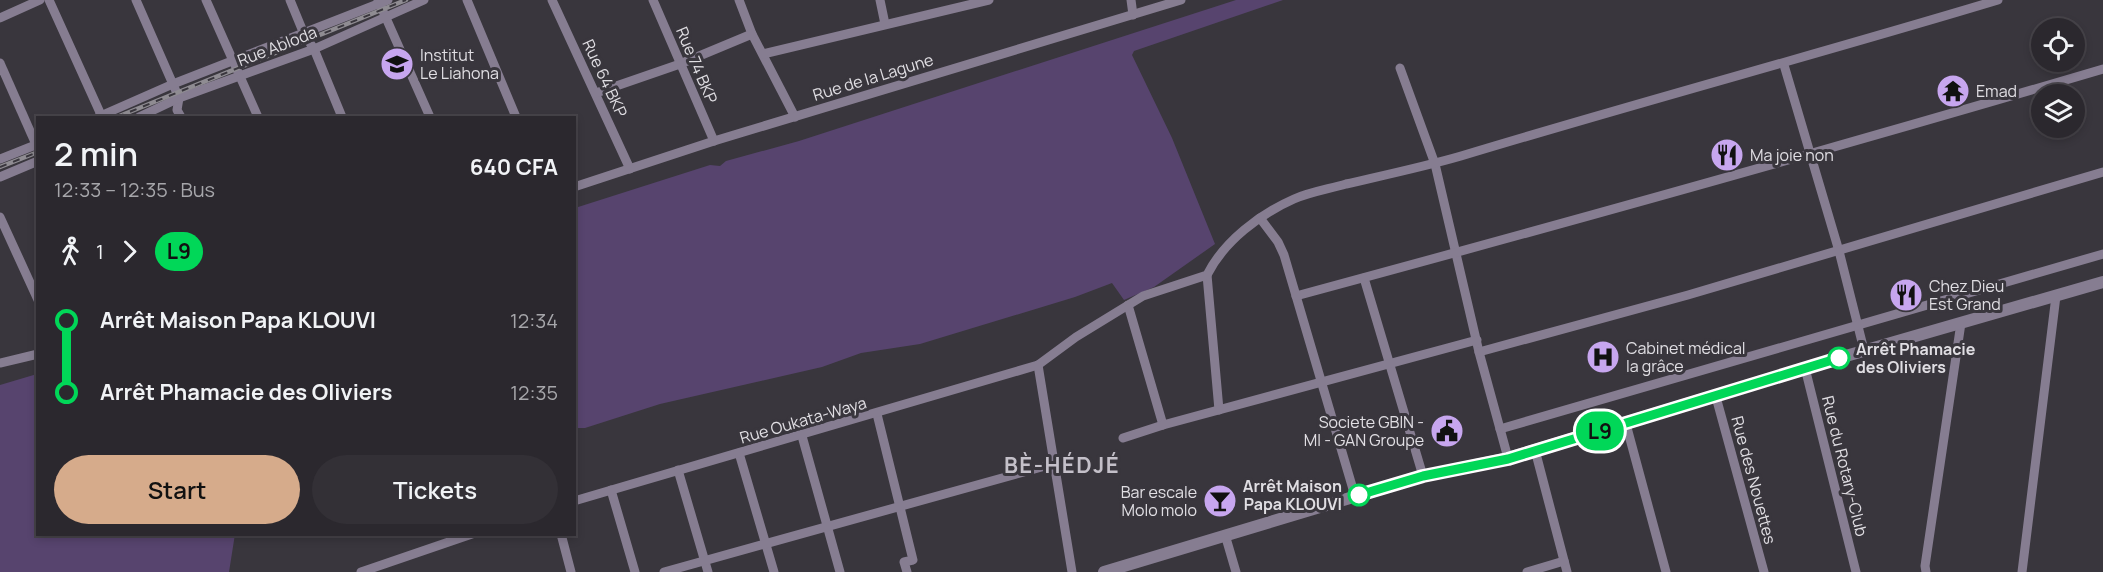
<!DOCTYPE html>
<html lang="en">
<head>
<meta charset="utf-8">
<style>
  :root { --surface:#2b282e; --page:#333036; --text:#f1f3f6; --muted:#a6a6aa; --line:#47444a; --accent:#d6ab8b }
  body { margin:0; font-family:Manrope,sans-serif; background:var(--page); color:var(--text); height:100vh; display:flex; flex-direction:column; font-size:22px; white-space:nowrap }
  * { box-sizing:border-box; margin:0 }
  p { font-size:20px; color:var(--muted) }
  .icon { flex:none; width:33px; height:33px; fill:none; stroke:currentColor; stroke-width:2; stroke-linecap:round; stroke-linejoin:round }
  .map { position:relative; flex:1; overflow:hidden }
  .side { position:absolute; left:36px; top:116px; width:540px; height:420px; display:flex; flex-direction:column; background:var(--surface); border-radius:0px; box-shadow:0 3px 9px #0003,0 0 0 2px var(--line) }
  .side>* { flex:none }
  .badge { padding:0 12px; border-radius:20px; font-size:21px; line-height:39px }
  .fabs { position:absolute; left:2031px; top:18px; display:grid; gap:12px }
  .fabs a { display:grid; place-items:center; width:54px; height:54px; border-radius:50%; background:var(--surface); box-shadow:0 3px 9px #0003,0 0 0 2px var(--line); font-size:30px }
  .map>.badge { position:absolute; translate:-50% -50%; box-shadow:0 0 0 3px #fff }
  .legs { display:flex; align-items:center; gap:9px; height:66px; padding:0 18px; font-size:20px }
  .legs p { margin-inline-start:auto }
  .summary { display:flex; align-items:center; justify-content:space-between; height:102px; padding:0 18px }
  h1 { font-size:33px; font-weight:600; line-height:45px }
  .cta { display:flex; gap:12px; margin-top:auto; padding:12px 18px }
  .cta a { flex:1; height:69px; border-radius:36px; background:var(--accent); color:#111; font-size:24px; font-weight:600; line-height:69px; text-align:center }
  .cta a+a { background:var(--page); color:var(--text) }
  ul { padding:0 18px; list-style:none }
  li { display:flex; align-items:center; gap:21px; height:72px; font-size:22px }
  li i { display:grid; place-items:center; width:9px; height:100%; margin:0 8px; background:currentColor }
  li i::after { content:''; width:15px; height:15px; margin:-8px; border:4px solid; border-radius:50%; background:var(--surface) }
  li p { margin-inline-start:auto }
  li:first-child i { background:linear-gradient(#0000 50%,currentColor 0) }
  li:last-child i { background:linear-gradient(currentColor 50%,#0000 0) }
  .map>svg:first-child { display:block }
  .water { fill:#57446e }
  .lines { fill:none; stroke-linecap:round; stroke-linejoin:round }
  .minor { stroke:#867d91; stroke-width:9 }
  .tertiary { stroke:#867d91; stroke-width:12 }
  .rail-casing { stroke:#8f8c92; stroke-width:4.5 }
  .rail { stroke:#39363d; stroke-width:2; stroke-dasharray:7; stroke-linecap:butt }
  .line-1-casing { stroke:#fff; stroke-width:14 }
  .line-1 { stroke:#01d758; stroke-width:9 }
  .stop-1-dot { fill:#fff; stroke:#01d758; stroke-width:3 }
  .labels { text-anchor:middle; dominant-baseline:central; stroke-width:6; stroke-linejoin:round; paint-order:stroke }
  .street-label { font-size:16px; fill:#e0dee3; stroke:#39363d }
  .poi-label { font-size:16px; fill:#e0dee3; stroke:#39363d; text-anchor:start }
  .stop-label { font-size:16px; font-weight:bold; fill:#e0dee3; stroke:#39363d; text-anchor:start }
  .district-label { font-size:22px; font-weight:bold; letter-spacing:1.5px; fill:#c4c0c9; stroke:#39363d }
</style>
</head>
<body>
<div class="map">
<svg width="2103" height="572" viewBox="0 0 2103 572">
  <rect width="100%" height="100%" fill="#39363d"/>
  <g class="water">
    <path d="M1236 0H1283L1134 51 1132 55 1172 138 1215 244 1154 287 1124 300 1112 283 1075 297 920 344 861 353 822 367 660 404 585 428H575V208L710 165 720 166 726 161 799 141Z"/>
    <path d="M37 374 38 534H235L229 572H0V385Z"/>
  </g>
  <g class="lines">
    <g class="minor">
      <path d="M49 0 102 117"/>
      <path d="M136 0 179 98 177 110 181 117"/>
      <path d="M206 0 258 117"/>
      <path d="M290 0 304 34 314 49 342 117"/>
      <path d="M378 0 430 117"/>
      <path d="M467 0 516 117"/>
      <path d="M552 0 630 169"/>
      <path d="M653 0 714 141"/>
      <path d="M739 0 752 34 795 117"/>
      <path d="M880 0 885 24"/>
      <path d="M1131 0 1133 15"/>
      <path d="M0 18 40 0"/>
      <path d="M763 54 989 0"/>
      <path d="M0 63 38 149"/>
      <path d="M1784 65 1839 251 1864 350"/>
      <path d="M1400 68 1435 164 1479 352 1508 458"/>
      <path d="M596 93 680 64 752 34"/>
      <path d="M98 117 173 84 388 0"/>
      <path d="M139 117 179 98 314 49 424 0"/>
      <path d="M0 159 38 144"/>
      <path d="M0 177 38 161"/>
      <path d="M574 187 714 141 1181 0"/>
      <path d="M0 217 38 300"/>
      <path d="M1260 218 1278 242 1284 255 1355 496"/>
      <path d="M1207 275 1219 410"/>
      <path d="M1364 278 1423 476"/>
      <path d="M1296 296C1566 223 1835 148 2103 69"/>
      <path d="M1128 305 1163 425"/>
      <path d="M1479 352 1688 295 2103 172"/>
      <path d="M0 363 38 354"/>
      <path d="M1038 365 1072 572"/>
      <path d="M1805 368 1856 572"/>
      <path d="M1716 397 1764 572"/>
      <path d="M877 414 913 560 904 562 907 572"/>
      <path d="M1626 424 1666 572"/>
      <path d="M1500 429 2103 254"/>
      <path d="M802 436 840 572"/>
      <path d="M1123 438 1163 425 1477 340"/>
      <path d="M1535 450 1567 572"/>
      <path d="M739 453 774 572"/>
      <path d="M678 470 708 572"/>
      <path d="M611 490 635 572"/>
      <path d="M574 501 1038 365 1076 337 1143 296 1207 275C1224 241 1260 214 1294 199 1310 192 1329 189 1346 184 1385 175 1423 167 1461 156 1639 102 1819 54 1998 0"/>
      <path d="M561 534 571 572"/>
      <path d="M1226 538 1236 572"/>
      <path d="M361 572 472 534"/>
      <path d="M664 572 1056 463"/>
      <path d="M1527 572 1564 561"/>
      <path d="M1926 572 1925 566 1961 323"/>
      <path d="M2022 572 2056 296"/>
    </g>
    <path class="tertiary" d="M1104 572 1423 476 1508 458 1839 358 2103 282"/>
    <g class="rail-casing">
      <g id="rail">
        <path d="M117 117 406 0"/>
        <path d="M0 167 38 152"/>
      </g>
    </g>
    <use href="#rail" class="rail"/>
  </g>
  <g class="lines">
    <g class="line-1-casing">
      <path id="line-1" d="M1359 495 1423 476 1508 459 1839 358"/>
    </g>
    <use href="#line-1" class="line-1"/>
  </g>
  <defs>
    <g id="school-disc" transform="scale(1.725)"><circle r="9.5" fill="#c7a6ef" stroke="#39363d"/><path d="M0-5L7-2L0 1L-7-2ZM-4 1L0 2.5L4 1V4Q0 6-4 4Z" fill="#111"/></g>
    <g id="temple-disc" transform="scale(1.725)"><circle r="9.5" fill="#c7a6ef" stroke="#39363d"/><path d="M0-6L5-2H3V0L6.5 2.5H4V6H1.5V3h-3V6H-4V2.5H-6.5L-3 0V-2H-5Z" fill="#111"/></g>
    <g id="restaurant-disc" transform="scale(1.725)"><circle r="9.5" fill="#c7a6ef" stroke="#39363d"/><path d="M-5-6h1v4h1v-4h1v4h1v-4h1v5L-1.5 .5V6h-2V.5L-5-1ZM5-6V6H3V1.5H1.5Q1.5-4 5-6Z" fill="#111"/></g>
    <g id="hospital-disc" transform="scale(1.725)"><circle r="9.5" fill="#c7a6ef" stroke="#39363d"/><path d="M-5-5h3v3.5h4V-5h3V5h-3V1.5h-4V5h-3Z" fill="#111"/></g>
    <g id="civic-disc" transform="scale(1.725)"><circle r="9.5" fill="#c7a6ef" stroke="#39363d"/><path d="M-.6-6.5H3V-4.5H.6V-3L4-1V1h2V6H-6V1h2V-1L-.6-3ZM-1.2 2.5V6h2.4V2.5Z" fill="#111"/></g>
    <g id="bar-disc" transform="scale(1.725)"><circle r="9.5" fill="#c7a6ef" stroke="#39363d"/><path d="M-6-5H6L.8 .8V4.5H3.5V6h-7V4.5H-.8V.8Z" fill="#111"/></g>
  </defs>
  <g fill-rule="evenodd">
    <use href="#school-disc" x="397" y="64"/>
    <use href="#temple-disc" x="1953" y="91"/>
    <use href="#restaurant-disc" x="1727" y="155"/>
    <use href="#restaurant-disc" x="1906" y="295"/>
    <use href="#hospital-disc" x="1603" y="357"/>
    <use href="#civic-disc" x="1447" y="431"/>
    <use href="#bar-disc" x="1220" y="501"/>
  </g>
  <g class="stop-1-dot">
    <circle cx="1839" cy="358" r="10"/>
    <circle cx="1359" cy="495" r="10"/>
  </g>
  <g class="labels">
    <g class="street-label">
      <text transform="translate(277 46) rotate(-21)">Rue Abloda</text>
      <text transform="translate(697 65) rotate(67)">Rue 74 BKP</text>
      <text transform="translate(873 77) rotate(-17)">Rue de la Lagune</text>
      <text transform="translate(605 78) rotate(65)">Rue 64 BKP</text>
      <text transform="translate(803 420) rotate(-16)">Rue Oukata-Waya</text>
      <text transform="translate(1845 466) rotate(76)">Rue du Rotary-Club</text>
      <text transform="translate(1754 480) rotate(75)">Rue des Nouettes</text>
    </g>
    <g class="poi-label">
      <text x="420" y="55">Institut<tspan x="420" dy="18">Le Liahona</tspan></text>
      <text x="1976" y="91">Emad</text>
      <text x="1750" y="155">Ma joie non</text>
      <text x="1929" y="286">Chez Dieu<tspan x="1929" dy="18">Est Grand</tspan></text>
      <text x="1626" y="348">Cabinet médical<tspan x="1626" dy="18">la grâce</tspan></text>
      <text x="1424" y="422" text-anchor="end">Societe GBIN -<tspan x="1424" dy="18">MI - GAN Groupe</tspan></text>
      <text x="1197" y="492" text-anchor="end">Bar escale<tspan x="1197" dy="18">Molo molo</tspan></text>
    </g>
    <g class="stop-label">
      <text x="1856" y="349">Arrêt Phamacie<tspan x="1856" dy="18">des Oliviers</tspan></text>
      <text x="1342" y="486" text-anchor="end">Arrêt Maison<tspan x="1342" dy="18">Papa KLOUVI</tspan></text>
    </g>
    <g class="district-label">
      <text x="1062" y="465">BÈ-HÉDJÉ</text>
    </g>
  </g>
</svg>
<div class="fabs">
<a><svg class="icon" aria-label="locate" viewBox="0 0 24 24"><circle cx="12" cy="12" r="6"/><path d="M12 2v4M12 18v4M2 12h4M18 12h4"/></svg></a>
<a><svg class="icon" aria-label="layers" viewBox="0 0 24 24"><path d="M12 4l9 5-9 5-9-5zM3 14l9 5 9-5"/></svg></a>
</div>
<b class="badge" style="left:1600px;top:431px;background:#01d758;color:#111">L9</b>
<section class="side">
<div class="summary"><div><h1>2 min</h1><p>12:33 – 12:35 · Bus</p></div><b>640 CFA</b></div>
<div class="legs"><svg class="icon" aria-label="walk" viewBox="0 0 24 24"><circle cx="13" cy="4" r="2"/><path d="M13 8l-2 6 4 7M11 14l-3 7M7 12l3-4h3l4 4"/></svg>1<svg class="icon" aria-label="forward" viewBox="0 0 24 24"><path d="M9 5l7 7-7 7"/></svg><b class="badge" style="background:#01d758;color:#111">L9</b></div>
<ul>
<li><i style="color:#01d758"></i><b>Arrêt Maison Papa KLOUVI</b><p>12:34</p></li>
<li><i style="color:#01d758"></i><b>Arrêt Phamacie des Oliviers</b><p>12:35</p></li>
</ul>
<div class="cta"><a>Start</a><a>Tickets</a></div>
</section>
</div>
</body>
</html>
